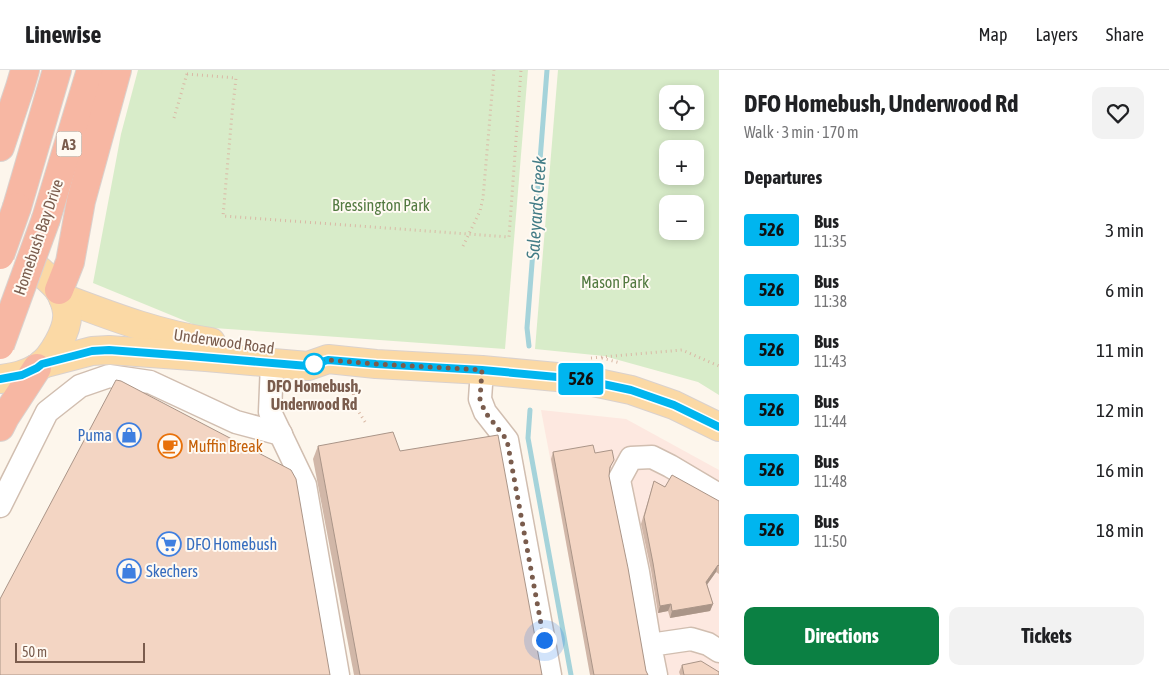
<!DOCTYPE html>
<html lang="en">
<head>
<meta charset="utf-8">
<style>
  :root { --surface:#fff; --page:#f2f2f2; --text:#202124; --muted:#757577; --line:#e0e0e0; --accent:#0b8043 }
  body { margin:0; font-family:"Asap Condensed",sans-serif; background:var(--page); color:var(--text); height:100vh; display:flex; flex-direction:column; font-size:19px; white-space:nowrap }
  * { box-sizing:border-box; margin:0 }
  p { font-size:16px; color:var(--muted) }
  .icon { flex:none; width:28px; height:28px; fill:none; stroke:currentColor; stroke-width:2; stroke-linecap:round; stroke-linejoin:round }
  .map { position:relative; flex:1; overflow:hidden }
  .drawer { display:flex; flex-direction:column; background:var(--surface); width:450px }
  .drawer>* { flex:none }
  .badge { padding:0 10px; border-radius:4px; font-size:18px; line-height:32px }
  .buttons { position:absolute; left:659px; top:15px; display:grid; gap:10px }
  .buttons a { display:grid; place-items:center; width:45px; height:45px; border-radius:10px; background:var(--surface); box-shadow:0 2px 8px #0003; font-size:25px }
  .scale { position:absolute; left:15px; bottom:12px; width:130px; box-sizing:border-box; padding-left:5px; border:2px solid #7a5c4d; border-top:0; font-size:14px; line-height:18px; white-space:nowrap; color:#7a5c4d; -webkit-text-stroke:4px #fffaf3; paint-order:stroke }
  .you { position:absolute; width:25px; height:25px; margin:-12px; border:4px solid #fff; border-radius:50%; background:#1a73e8; box-shadow:0 0 0 8px #1a73e833 }
  .map>.badge { position:absolute; translate:-50% -50%; box-shadow:0 0 0 2px #fff }
  h2 { padding:0 25px; font-size:19px; line-height:45px }
  .round { display:grid; place-items:center; flex:none; width:52px; height:52px; border-radius:10px; background:var(--page) }
  .headline { display:flex; align-items:center; justify-content:space-between; height:85px; padding:0 25px }
  h1 { font-size:24px; font-weight:700; line-height:38px }
  .cta { display:flex; gap:10px; margin-top:auto; padding:10px 25px }
  .cta a { flex:1; height:58px; border-radius:10px; background:var(--accent); color:#fff; font-size:20px; font-weight:700; line-height:58px; text-align:center }
  .cta a+a { background:var(--page); color:var(--text) }
  ul { padding:0; list-style:none }
  li { display:flex; align-items:center; gap:15px; height:60px; padding:0 25px }
  li div { flex:1 }
  li b { display:block; font-size:19px }
  li em { font-style:normal }
  li .badge { min-width:55px; font-weight:700; text-align:center }
  header { display:flex; align-items:center; gap:30px; box-sizing:border-box; height:70px; padding:0 25px; background:var(--surface); border-bottom:1px solid var(--line) }
  header strong { font-size:24px }
  nav { display:flex; gap:28px; margin-inline-start:auto; font-size:18px }
  main { display:flex; flex:1; min-height:0 }
  .map>svg:first-child { display:block }
  .commercial { fill:#fde8e0 }
  .green { fill:#d8ecc9; fill-rule:evenodd }
  .lines { fill:none; stroke-linecap:round; stroke-linejoin:round }
  .stream { stroke:#a5d3da; stroke-width:5 }
  .minor-casing { stroke:#d1beb0; stroke-width:25 }
  .major-casing { stroke:#dad1cd; stroke-width:30 }
  .highway-casing { stroke:#dad1cd; stroke-width:30 }
  .path { stroke:#d9b8a5; stroke-width:3; stroke-dasharray:1 4; stroke-linecap:butt }
  .minor { stroke:#fff; stroke-width:22 }
  .major { stroke:#fbd9a5; stroke-width:28 }
  .highway { stroke:#f7b7a3; stroke-width:28 }
  .highway-bridge-casing { stroke:#dad1cd; stroke-width:30; stroke-linecap:butt }
  .highway-bridge { stroke:#f7b7a3; stroke-width:28 }
  .wall { fill:#d1b7a8 }
  .shaded-wall { fill:#aa9588 }
  .building { fill:#f3d5c3; stroke:#aa9588 }
  .line-casing { stroke:#fff; stroke-width:11 }
  .line { stroke:#00b5ef; stroke-width:8 }
  .walk { stroke:#7a5c4d; stroke-width:5; stroke-dasharray:0 9 }
  .stop-dot { fill:#fff; stroke:#00b5ef; stroke-width:2.5 }
  .labels { text-anchor:middle; dominant-baseline:central; stroke-width:4; stroke-linejoin:round; paint-order:stroke }
  .shield { fill:#fffaf3; stroke:#a28b7f; stroke-width:1 }
  .shield-label { font-size:15px; font-weight:bold; fill:#7a5c4d }
  .park-label { font-size:16px; fill:#537a41; stroke:#fffaf3 }
  .street-label { font-size:16px; fill:#7a5c4d; stroke:#fffaf3 }
  .stop-label { font-size:16px; font-weight:bold; fill:#7a5c4d; stroke:#fffaf3 }
  .shop-label { font-size:16px; fill:#366cbe; stroke:#fffaf3; text-anchor:start }
  .food-label { font-size:16px; fill:#c56008; stroke:#fffaf3; text-anchor:start }
  .water-label { font-size:18px; font-style:italic; fill:#437c86; stroke:#fffaf3 }
</style>
</head>
<body>
<header>
<strong>Linewise</strong>
<nav><a>Map</a><a>Layers</a><a>Share</a></nav>
</header>
<main>
<div class="map">
<svg width="719" height="605" viewBox="0 0 719 605">
  <rect width="100%" height="100%" fill="#fdf6ec"/>
  <path class="commercial" d="M541 340 626 349 719 400V605H591Z"/>
  <g class="green">
    <path d="M138 0H528L505 279 200 257 93 213 121 64Z"/>
    <path d="M558 0H719V325L698 312 604 286 535 279ZM668 24H695V51H668ZM668 79H695V106H668ZM668 134H695V161H668Z"/>
  </g>
  <g class="lines">
    <g class="stream">
      <path d="M529 276 527 258 547 0"/>
      <path d="M530 340 528 368 571 605"/>
    </g>
    <g class="minor-casing">
      <g id="minor">
        <path d="M272 293 270 342 305 415 338 605"/>
        <path d="M482 300 480 329 485 342 507 370 550 605"/>
        <path d="M0 436 47 342 80 316 109 306 150 312 236 352 281 364"/>
        <path d="M650 575 638 502 619 410 631 388 652 387 670 396 719 425"/>
        <path d="M656 605 650 575 691 569 708 574 719 581"/>
      </g>
    </g>
    <g class="major-casing">
      <g id="major">
        <path d="M63 228C111 246 160 265 211 272"/>
        <path d="M42 294 92 281 109 280 206 287 308 296 328 289 376 294 482 300 546 306 579 309 631 320 674 335 719 357"/>
        <path d="M1 309C14 307 26 305 37 298 52 289 69 259 67 242 66 235 63 226 59 220 54 213 46 207 40 201"/>
      </g>
    </g>
    <g class="highway-casing">
      <g id="highway">
        <path d="M0 77 20 17 25 0"/>
        <path d="M17 137 57 0"/>
        <path d="M46 149 91 0"/>
        <path d="M59 220 70 192 81 131 117 0"/>
        <path d="M0 357 5 347 37 298"/>
      </g>
    </g>
    <g class="path">
      <path d="M187 4 236 8 232 44 223 146 509 167 521 0"/>
      <path d="M174 48 188 0"/>
      <path d="M463 176 480 141 483 128 494 0"/>
      <path d="M591 288 682 280 719 296"/>
      <path d="M602 288 620 293"/>
      <path d="M352 314 355 336 367 355"/>
    </g>
    <use href="#minor" class="minor"/>
    <use href="#major" class="major"/>
    <use href="#highway" class="highway"/>
    <g class="highway-bridge-casing">
      <g id="highway-bridge">
        <path d="M0 185 17 137"/>
        <path d="M0 275 46 149"/>
      </g>
    </g>
    <use href="#highway-bridge" class="highway-bridge"/>
  </g>
  <g class="wall">
    <path d="M318 376 400 381 542 605H354L313 389Z"/>
    <path d="M553 382 595 383 611 397 609 400V406L646 601 648 605H590L551 389Z"/>
    <path d="M654 411 665 417 719 431V504L716 502 707 514 713 534 710 541 670 548 668 541 658 543 651 500 641 454Z"/>
    <path d="M682 595 719 605H680L679 602Z"/>
  </g>
  <g class="shaded-wall">
    <path d="M718 495 716 502 704 519 706 512Z"/>
    <path d="M671 534 668 541 658 543 660 536Z"/>
    <path d="M713 534 710 541 670 548 672 541Z"/>
  </g>
  <g class="building">
    <path d="M116 310 121 311 291 400 296 409 330 605H0V529Z"/>
    <path d="M393 362 400 381 498 365 542 605H360L318 376Z"/>
    <path d="M593 375 595 383 612 380 614 390 610 397 609 406 628 498 646 601 648 605H594L553 382Z"/>
    <path d="M672 405 719 431V496L718 495 706 512 713 534 672 541 671 534 660 536 653 493 644 447 654 411 665 417Z"/>
    <path d="M701 591 719 602V605H684L682 595Z"/>
  </g>
  <g class="lines">
    <g class="line-casing">
      <path id="line" d="M0 309 22 305 37 298 42 294 73 286 92 281 109 280 189 286 308 296 328 290 376 294 482 300 579 309 631 320 674 335 719 357"/>
    </g>
    <use href="#line" class="line"/>
    <path class="walk" d="M314 294 328 290 376 294 482 300 480 329 485 342 507 370 544 570"/>
  </g>
  <defs>
    <g id="shop-ring" transform="scale(1.25)"><circle r="9.5" fill="#fffaf3" stroke="#3f7fe0" stroke-width="1.5"/><path d="M-5-2.5h2.3a2.7 3.5 0 0 1 5.4 0H5L5.5 6h-11ZM-1.5-2.5h3a1.5 2.3 0 0 0-3 0Z" fill="#3f7fe0"/></g>
    <g id="cafe-ring" transform="scale(1.25)"><circle r="9.5" fill="#fffaf3" stroke="#e8710a" stroke-width="1.5"/><path d="M-5.5-4.5H6V0H3Q3 3.5 0 3.5H-2.5Q-5.5 3.5-5.5 0ZM3-3.2v2h1.7v-2ZM-6 4.5H4V6H-6Z" fill="#e8710a"/></g>
    <g id="supermarket-ring" transform="scale(1.25)"><circle r="9.5" fill="#fffaf3" stroke="#3f7fe0" stroke-width="1.5"/><path d="M-6-5.5h2.5l.6 2H6L4.5 2H-2.5L-4.4-4H-6ZM-1.5 3.2a1.3 1.3 0 1 0 .1 0ZM3 3.2a1.3 1.3 0 1 0 .1 0Z" fill="#3f7fe0"/></g>
  </defs>
  <g fill-rule="evenodd">
    <use href="#shop-ring" x="129" y="365"/>
    <use href="#cafe-ring" x="170" y="376"/>
    <use href="#supermarket-ring" x="169" y="474"/>
    <use href="#shop-ring" x="129" y="501"/>
  </g>
  <circle class="stop-dot" cx="314" cy="294" r="10"/>
  <g class="labels">
    <rect class="shield" x="56.5" y="61.5" width="25" height="25" rx="4"/>
    <g class="shield-label">
      <text x="69" y="74">A3</text>
    </g>
    <g class="park-label">
      <text x="381" y="135">Bressington Park</text>
      <text x="615" y="212">Mason Park</text>
    </g>
    <g class="street-label">
      <text transform="translate(38 167) rotate(-71)">Homebush Bay Drive</text>
      <text transform="translate(224 271) rotate(8)">Underwood Road</text>
    </g>
    <g class="stop-label">
      <text x="314" y="316">DFO Homebush,<tspan x="314" dy="18">Underwood Rd</tspan></text>
    </g>
    <g class="shop-label">
      <text x="112" y="365" text-anchor="end">Puma</text>
      <text x="186" y="474">DFO Homebush</text>
      <text x="146" y="501">Skechers</text>
    </g>
    <g class="food-label">
      <text x="188" y="376">Muffin Break</text>
    </g>
    <g class="water-label">
      <text transform="translate(536 138) rotate(-86)">Saleyards Creek</text>
    </g>
  </g>
</svg>
<div class="buttons">
<a><svg class="icon" aria-label="locate" viewBox="0 0 24 24"><circle cx="12" cy="12" r="6"/><path d="M12 2v4M12 18v4M2 12h4M18 12h4"/></svg></a>
<a>+</a>
<a>−</a>
</div>
<div class="scale">50 m</div>
<div class="you" style="left:544px;top:570px"></div>
<b class="badge" style="left:581px;top:309px;background:#00b5ef;color:#111">526</b>
</div>
<section class="drawer">
<div class="headline"><div><h1>DFO Homebush, Underwood Rd</h1><p>Walk · 3 min · 170 m</p></div><a class="round"><svg class="icon" aria-label="heart" viewBox="0 0 24 24"><path d="M12 20l-8-8c-3-5 5-10 8-4 3-6 11-1 8 4z"/></svg></a></div>
<h2>Departures</h2>
<ul>
<li><span class="badge" style="background:#00b5ef;color:#111">526</span><div><b>Bus</b><p>11:35</p></div><em>3 min</em></li>
<li><span class="badge" style="background:#00b5ef;color:#111">526</span><div><b>Bus</b><p>11:38</p></div><em>6 min</em></li>
<li><span class="badge" style="background:#00b5ef;color:#111">526</span><div><b>Bus</b><p>11:43</p></div><em>11 min</em></li>
<li><span class="badge" style="background:#00b5ef;color:#111">526</span><div><b>Bus</b><p>11:44</p></div><em>12 min</em></li>
<li><span class="badge" style="background:#00b5ef;color:#111">526</span><div><b>Bus</b><p>11:48</p></div><em>16 min</em></li>
<li><span class="badge" style="background:#00b5ef;color:#111">526</span><div><b>Bus</b><p>11:50</p></div><em>18 min</em></li>
</ul>
<div class="cta"><a>Directions</a><a>Tickets</a></div>
</section>
</main>
</body>
</html>
